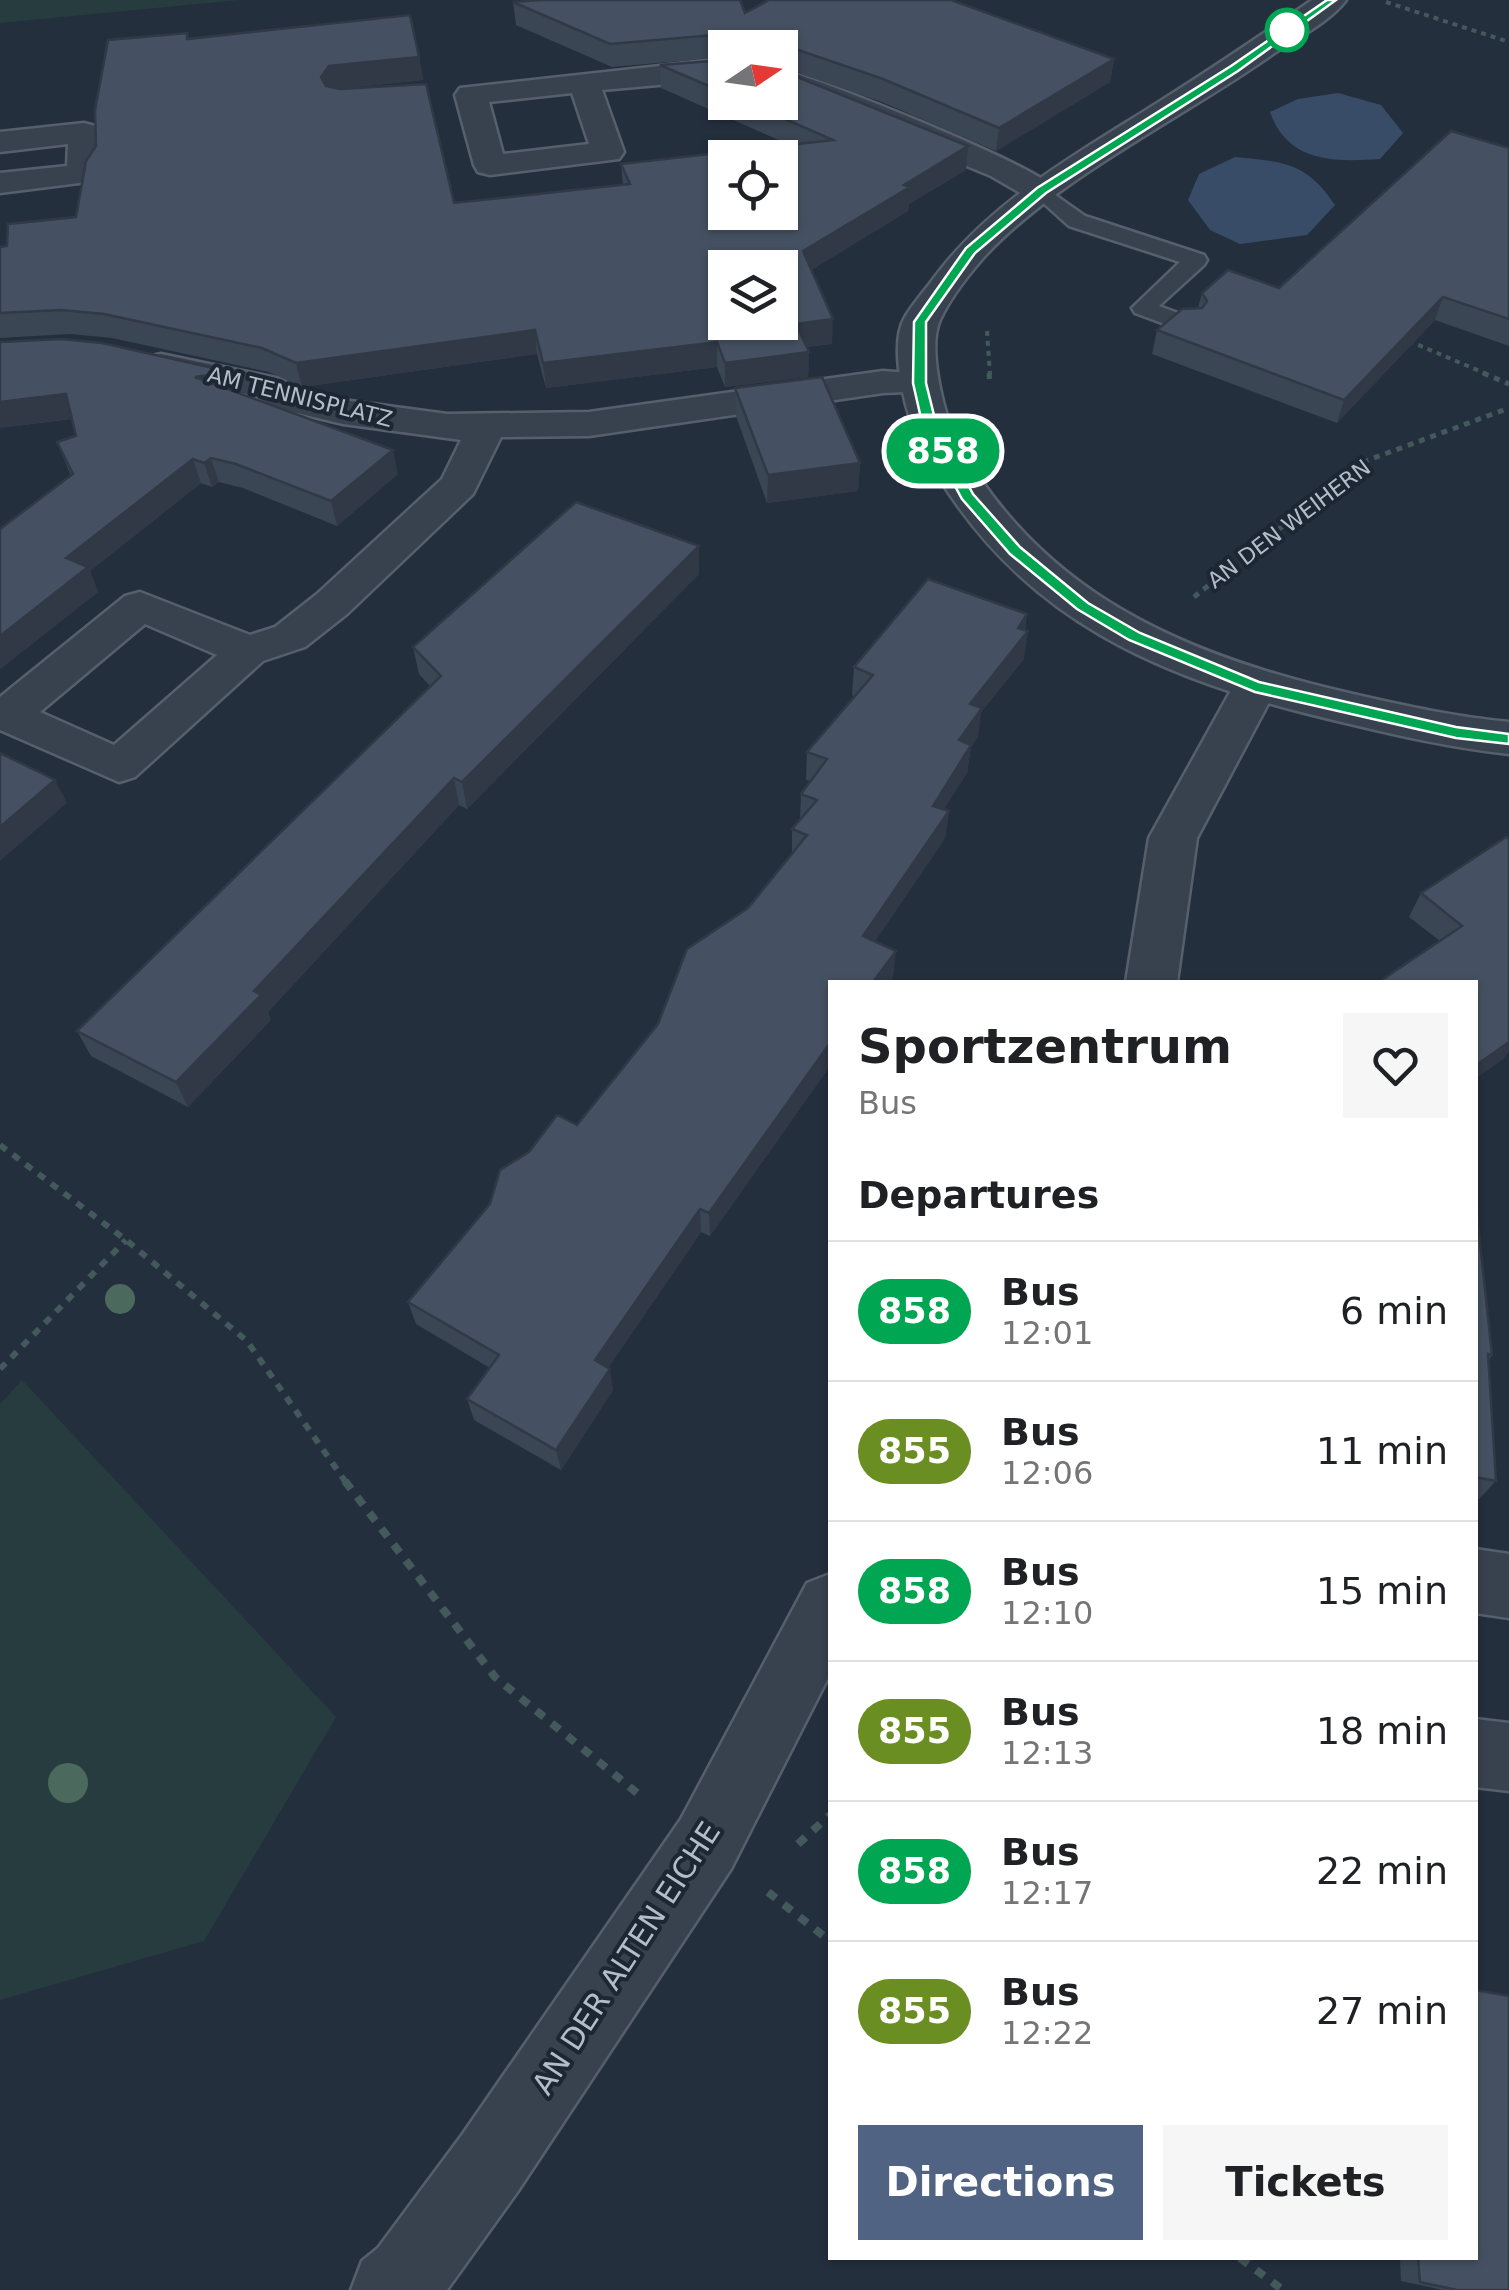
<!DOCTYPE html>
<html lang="en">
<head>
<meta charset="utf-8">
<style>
  :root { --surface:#fff; --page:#f6f6f6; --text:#202124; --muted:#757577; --line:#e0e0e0; --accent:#506383 }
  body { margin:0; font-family:"DejaVu Sans",sans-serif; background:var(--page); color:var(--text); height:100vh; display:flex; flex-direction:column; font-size:38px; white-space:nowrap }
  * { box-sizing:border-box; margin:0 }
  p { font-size:32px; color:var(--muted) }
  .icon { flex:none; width:55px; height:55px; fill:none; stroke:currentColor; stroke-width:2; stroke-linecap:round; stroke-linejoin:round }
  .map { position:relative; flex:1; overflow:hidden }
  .panel { position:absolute; left:828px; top:980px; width:650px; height:1280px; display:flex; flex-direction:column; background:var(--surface); border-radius:0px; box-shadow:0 2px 8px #0004 }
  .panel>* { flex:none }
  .badge { padding:0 20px; border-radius:32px; font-size:35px; line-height:65px }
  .needle { width:65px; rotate:77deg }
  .tools { position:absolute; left:708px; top:30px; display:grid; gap:20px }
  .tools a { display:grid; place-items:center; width:90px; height:90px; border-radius:0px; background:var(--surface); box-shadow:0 2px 8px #0004; font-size:50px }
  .map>.badge { position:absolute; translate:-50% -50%; box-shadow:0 0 0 5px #fff }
  h2 { padding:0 30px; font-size:38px; line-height:90px }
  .round { display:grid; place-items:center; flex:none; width:105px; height:105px; border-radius:0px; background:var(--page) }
  .head { display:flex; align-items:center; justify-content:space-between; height:170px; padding:0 30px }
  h1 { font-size:48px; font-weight:800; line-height:75px }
  .action { display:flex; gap:20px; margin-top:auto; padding:20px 30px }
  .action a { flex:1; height:115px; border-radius:0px; background:var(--accent); color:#fff; font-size:40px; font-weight:800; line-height:115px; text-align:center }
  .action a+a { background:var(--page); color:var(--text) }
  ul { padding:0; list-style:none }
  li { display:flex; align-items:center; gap:30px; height:140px; padding:0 30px; border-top:2px solid var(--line) }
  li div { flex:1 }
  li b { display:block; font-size:38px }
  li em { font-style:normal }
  li .badge { min-width:110px; font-weight:700; text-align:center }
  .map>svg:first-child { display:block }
  .green { fill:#263c3f }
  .water { fill:#394c67 }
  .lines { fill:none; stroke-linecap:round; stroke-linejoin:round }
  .service-casing { stroke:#565f6c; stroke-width:5 }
  .minor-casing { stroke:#565f6c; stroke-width:5 }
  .tertiary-casing { stroke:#565f6c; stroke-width:5 }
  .path-far3 { stroke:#44595c; stroke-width:4; stroke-dasharray:5 5; stroke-linecap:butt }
  .path-far2 { stroke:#44595c; stroke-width:5; stroke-dasharray:6 6; stroke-linecap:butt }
  .path-far1 { stroke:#44595c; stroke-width:6; stroke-dasharray:8 8; stroke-linecap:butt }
  .path { stroke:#44595c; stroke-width:8; stroke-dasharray:10 10; stroke-linecap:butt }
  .service { fill:#38414e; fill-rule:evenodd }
  .minor { fill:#38414e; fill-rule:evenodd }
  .tertiary { fill:#38414e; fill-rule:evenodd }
  .tree { fill:#4b6a5d }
  .wall { fill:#3b4654 }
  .shaded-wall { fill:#303945 }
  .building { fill:#455162; stroke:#303945; stroke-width:2.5; fill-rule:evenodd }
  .line { fill:#00a651; stroke:#fff; stroke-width:2.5 }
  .stop-dot { fill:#fff; stroke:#00a651; stroke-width:5 }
  .labels { text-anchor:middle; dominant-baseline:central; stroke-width:8; stroke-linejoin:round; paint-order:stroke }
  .far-street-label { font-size:22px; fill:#b4bcc9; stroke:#1d2633 }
  .near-street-label { font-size:30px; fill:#b4bcc9; stroke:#1d2633 }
</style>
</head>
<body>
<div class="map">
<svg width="1509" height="2290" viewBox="0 0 1509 2290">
  <rect width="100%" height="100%" fill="#242f3e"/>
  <g class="green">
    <path d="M0 0H239L0 23Z"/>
    <path d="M22 1380 336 1717 204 1941 0 2000V1404Z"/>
  </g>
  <g class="water">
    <path d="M1338 93 1381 105 1403 133 1380 159C1334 162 1288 163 1270 112L1298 99Z"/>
    <path d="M1235 157C1284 162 1306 162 1335 205L1307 235 1240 244 1210 230 1188 200 1199 174Z"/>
  </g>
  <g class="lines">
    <g class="service-casing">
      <path id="service" d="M1041 185 1085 216 1204 255 1207 260 1204 265 1159 306 1194 319 1198 324 1194 329H1178L1135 313 1132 308 1180 262 1069 226 1030 191Z"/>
    </g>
    <g class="minor-casing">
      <g id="minor">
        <path d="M714 60 725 61V79L602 90 624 152 619 159 490 175 478 172 474 165 455 95 460 88ZM572 93 589 144 503 154 489 102Z"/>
        <path d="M780 69C818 78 1041 167 1058 191L1053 198H1029L991 176 780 89Z"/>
        <path d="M84 123 95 126C104 138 103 169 95 181L0 193V173L67 166 68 144 0 152V132Z"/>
        <path d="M161 354 281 379 298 390 343 400 447 414 589 412 883 371 932 375 938 383 932 391 883 393 589 436 501 437 473 494 347 614 305 647 263 661 135 777 119 782 0 730V697L125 596 140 592 250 635 275 627 317 594 442 479 461 440 343 424 272 407 256 396 148 373 142 365 148 357ZM145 624 217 655 114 745 40 712Z"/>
        <path d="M1255 672 1271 676 1277 687 1197 838 1177 982H1126L1149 838 1239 676Z"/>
        <path d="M1475 1549 1509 1554V1618L1475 1613Z"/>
        <path d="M830 1574V1674L731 1869 518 2191 447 2290H351L362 2261 378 2248 462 2135 681 1819 807 1583Z"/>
        <path d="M1475 1719 1509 1723V1791L1475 1787Z"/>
      </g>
    </g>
    <g class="tertiary-casing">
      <path id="tertiary" d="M1312 0H1346C1330 22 1295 39 1273 54 1184 117 1055 179 983 258 969 274 949 300 940 320 927 348 944 418 959 444 1044 597 1190 657 1353 694 1405 706 1456 717 1509 722V754C1453 748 1400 736 1346 723 1165 681 1015 622 923 450 907 421 888 349 904 319 911 306 922 294 931 282 988 203 1073 156 1154 105 1208 71 1260 36 1312 0Z"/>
    </g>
    <g class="path-far3">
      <path d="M1386 2 1509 42"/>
      <path d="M987 331 990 375"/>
      <path d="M1409 341 1489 375"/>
    </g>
    <g class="path-far2">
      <path d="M989 373 990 384"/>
      <path d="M1483 373 1509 384"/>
      <path d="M1194 597 1363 462 1509 408"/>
    </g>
    <g class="path-far1">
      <path d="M0 1145 126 1240 247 1341 347 1484"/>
      <path d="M0 1369 126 1240"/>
    </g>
    <g class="path">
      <path d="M345 1481 495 1677 642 1797"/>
      <path d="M798 1844 830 1815"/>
      <path d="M768 1892 830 1941"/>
      <path d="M1240 2258 1283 2290"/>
    </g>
    <use href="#service" class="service"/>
    <use href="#minor" class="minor"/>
    <use href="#tertiary" class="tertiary"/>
  </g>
  <g class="tree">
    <circle cx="120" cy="1299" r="15"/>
    <circle cx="68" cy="1783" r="20"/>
  </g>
  <g class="wall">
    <path d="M513 2 745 13 1114 59 1110 82 996 151 882 102 780 67V48H725V57L612 67 516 25Z"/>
    <path d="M187 33 189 39 419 57 423 80 338 89 454 203 623 185 621 164 790 145 661 88 660 65 725 60V102H780L966 170 909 204 908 211 811 270 832 344 806 347 809 352 808 377 725 387 717 367 546 388 537 354 302 387 269 372 112 338 70 334 0 338V247L7 246 76 217 96 146Z"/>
    <path d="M1509 148V346L1435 320 1337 423 1152 354 1157 330 1198 308 1202 293 1279 288Z"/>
    <path d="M735 388 860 463 858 491 767 503 736 416Z"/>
    <path d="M237 392 398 474 337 526 243 488 219 482 212 487 201 483 90 571 98 592 0 669V529L71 476 57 442 76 436 72 419 0 428Z"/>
    <path d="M699 574 467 809 459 805 268 1012 271 1020 188 1107 91 1056 77 1031 430 686 419 674 413 647Z"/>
    <path d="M1027 614 1025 630 1024 659 981 712 978 736 971 746 967 773 944 809 949 811 945 838 875 941 893 977 889 982H830V1066L710 1236 701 1232 608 1368 613 1390 561 1470 474 1420 467 1399 490 1368 416 1324 408 1302 577 1125 792 854V829L800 820 801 794 810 781 806 780 807 752 855 697 852 695 854 667Z"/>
    <path d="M1506 837 1504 1058 1475 1079V982L1440 941 1409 917 1421 893Z"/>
    <path d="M1475 1195 1492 1355 1489 1360 1496 1481 1479 1499 1475 1498Z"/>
    <path d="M1400 2258H1475L1509 2290H1443L1401 2281Z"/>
  </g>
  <g class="shaded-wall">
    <path d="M419 57 423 80 333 89 325 100 321 77 329 66Z"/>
    <path d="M1114 59 1110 82 996 151 999 128Z"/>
    <path d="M968 146 966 170 909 204 908 211 802 275 803 251 904 185Z"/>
    <path d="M1443 297 1435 320 1337 423 1344 400Z"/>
    <path d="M833 319 832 344 796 348V324Z"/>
    <path d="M535 330 537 354 302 387 296 363Z"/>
    <path d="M717 342V367L546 388 543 363Z"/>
    <path d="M809 352 808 377 725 387V363Z"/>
    <path d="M231 372 238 396 195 377Z"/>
    <path d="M66 394 76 418 0 428V402Z"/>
    <path d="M393 450 398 474 337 526 331 501Z"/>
    <path d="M211 458 219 482 212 487 204 463Z"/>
    <path d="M193 459 201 483 90 571 98 592 0 669V636L66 558Z"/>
    <path d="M860 463 858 491 767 503 768 475Z"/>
    <path d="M699 546V574L467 809 462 782Z"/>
    <path d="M1027 614 1023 637 1028 631 1024 659 981 712 978 736 971 746 967 773 929 833 933 806 959 740 970 704Z"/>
    <path d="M454 778 459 805 268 1012 271 1020 188 1107 176 1082 254 991Z"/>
    <path d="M55 780 67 803 0 861V827Z"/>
    <path d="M949 811 945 838 861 962 863 936Z"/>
    <path d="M896 951 893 977 889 982H873Z"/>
    <path d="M1509 1035V1051L1504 1058 1475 1079V1066Z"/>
    <path d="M830 1043V1066L710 1236 709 1213Z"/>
    <path d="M700 1209 701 1232 599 1381 595 1360Z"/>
    <path d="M610 1369 613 1390 561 1470 556 1450Z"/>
  </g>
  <g class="building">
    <path d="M541 0H740L745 13 769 0H951L1114 59 999 128 883 79 778 43V48H727L725 34 610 44 513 2Z"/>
    <path d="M410 15 419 57 329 66 321 77 326 86 340 89 426 84 454 203 630 184 621 164 833 140 746 102H780V70L968 146 904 185 910 187 803 251 833 319 796 324 809 352 725 363 717 342 543 363 535 330 296 363 262 348 104 314 61 310 0 313V247L7 246 8 224 76 217 86 161 96 146 95 110 108 40 187 33V39ZM725 158H780V212H725ZM725 268H780V322H725Z"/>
    <path d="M725 60V93L660 65Z"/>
    <path d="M1451 131 1509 148V319L1443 297 1344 400 1157 330 1182 309 1202 308 1207 301 1202 293 1228 270 1279 288Z"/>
    <path d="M61 339 102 343 231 372 195 377 393 450 331 501 236 464 211 458 204 463 193 459 66 558 88 567 0 636V529L73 474 57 442 76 436 66 394 0 402V342Z"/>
    <path d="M822 377 860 463 768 475 735 388Z"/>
    <path d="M576 502 699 546 462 782 454 778 254 991 261 995 176 1082 77 1031 441 676 413 647Z"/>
    <path d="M928 579 1027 614 1018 628 1028 631 970 704 982 708 959 740 971 745 933 806 949 811 863 936 896 951 873 982H830V1043L709 1213 700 1209 595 1360 610 1369 556 1450 467 1399 499 1355 408 1302 490 1204 500 1170 529 1152 557 1115 577 1125 658 1024 687 949 748 908 807 835 792 829 817 800 801 794 827 759 807 752 873 675 854 667Z"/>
    <path d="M0 753 55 780 0 827Z"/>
    <path d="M1506 837 1509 839V1042L1475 1066V982H1379L1462 926 1421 893Z"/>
    <path d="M1475 1195 1492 1355 1488 1354 1496 1481 1475 1477Z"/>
    <path d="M1475 1990 1509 1996V2290H1457L1420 2282 1418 2258H1475Z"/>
  </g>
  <path class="line" d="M1327 0H1336L1238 71 1046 193 975 253 926 322V383L937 427 973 494 1020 547 1088 603 1140 633 1259 682 1456 727 1509 734V744L1456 738 1255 692 1129 640 1077 609 1010 554 962 499 923 427 913 383 914 322 966 248 1037 188 1231 66Z"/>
  <circle class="stop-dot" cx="1287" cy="30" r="20"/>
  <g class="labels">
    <g class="far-street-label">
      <text transform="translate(300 397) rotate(14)">AM TENNISPLATZ</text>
      <text transform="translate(1289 524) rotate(-37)">AN DEN WEIHERN</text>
    </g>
    <g class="near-street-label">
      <text transform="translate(626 1958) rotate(-57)">AN DER ALTEN EICHE</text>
    </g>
  </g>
</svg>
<div class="tools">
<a><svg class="needle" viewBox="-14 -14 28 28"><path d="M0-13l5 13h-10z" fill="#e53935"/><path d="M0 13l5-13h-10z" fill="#757577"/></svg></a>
<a><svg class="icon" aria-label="locate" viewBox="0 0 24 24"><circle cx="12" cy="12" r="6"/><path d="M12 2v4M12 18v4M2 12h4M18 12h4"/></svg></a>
<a><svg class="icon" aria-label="layers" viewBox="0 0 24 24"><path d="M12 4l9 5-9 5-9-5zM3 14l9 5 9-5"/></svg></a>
</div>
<b class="badge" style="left:943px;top:451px;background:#00a651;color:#fff">858</b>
<section class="panel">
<div class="head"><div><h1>Sportzentrum</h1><p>Bus</p></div><a class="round"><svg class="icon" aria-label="heart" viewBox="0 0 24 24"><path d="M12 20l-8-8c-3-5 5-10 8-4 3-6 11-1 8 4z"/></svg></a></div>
<h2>Departures</h2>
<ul>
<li><span class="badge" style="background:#00a651;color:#fff">858</span><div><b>Bus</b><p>12:01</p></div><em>6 min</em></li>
<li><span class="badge" style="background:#6b8e23;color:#fff">855</span><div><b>Bus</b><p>12:06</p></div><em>11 min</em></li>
<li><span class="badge" style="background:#00a651;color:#fff">858</span><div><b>Bus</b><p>12:10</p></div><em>15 min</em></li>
<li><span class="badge" style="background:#6b8e23;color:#fff">855</span><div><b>Bus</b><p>12:13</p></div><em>18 min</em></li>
<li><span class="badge" style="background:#00a651;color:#fff">858</span><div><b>Bus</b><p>12:17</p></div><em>22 min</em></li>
<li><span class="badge" style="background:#6b8e23;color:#fff">855</span><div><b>Bus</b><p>12:22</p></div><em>27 min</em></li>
</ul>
<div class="action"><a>Directions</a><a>Tickets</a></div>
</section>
</div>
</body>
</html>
